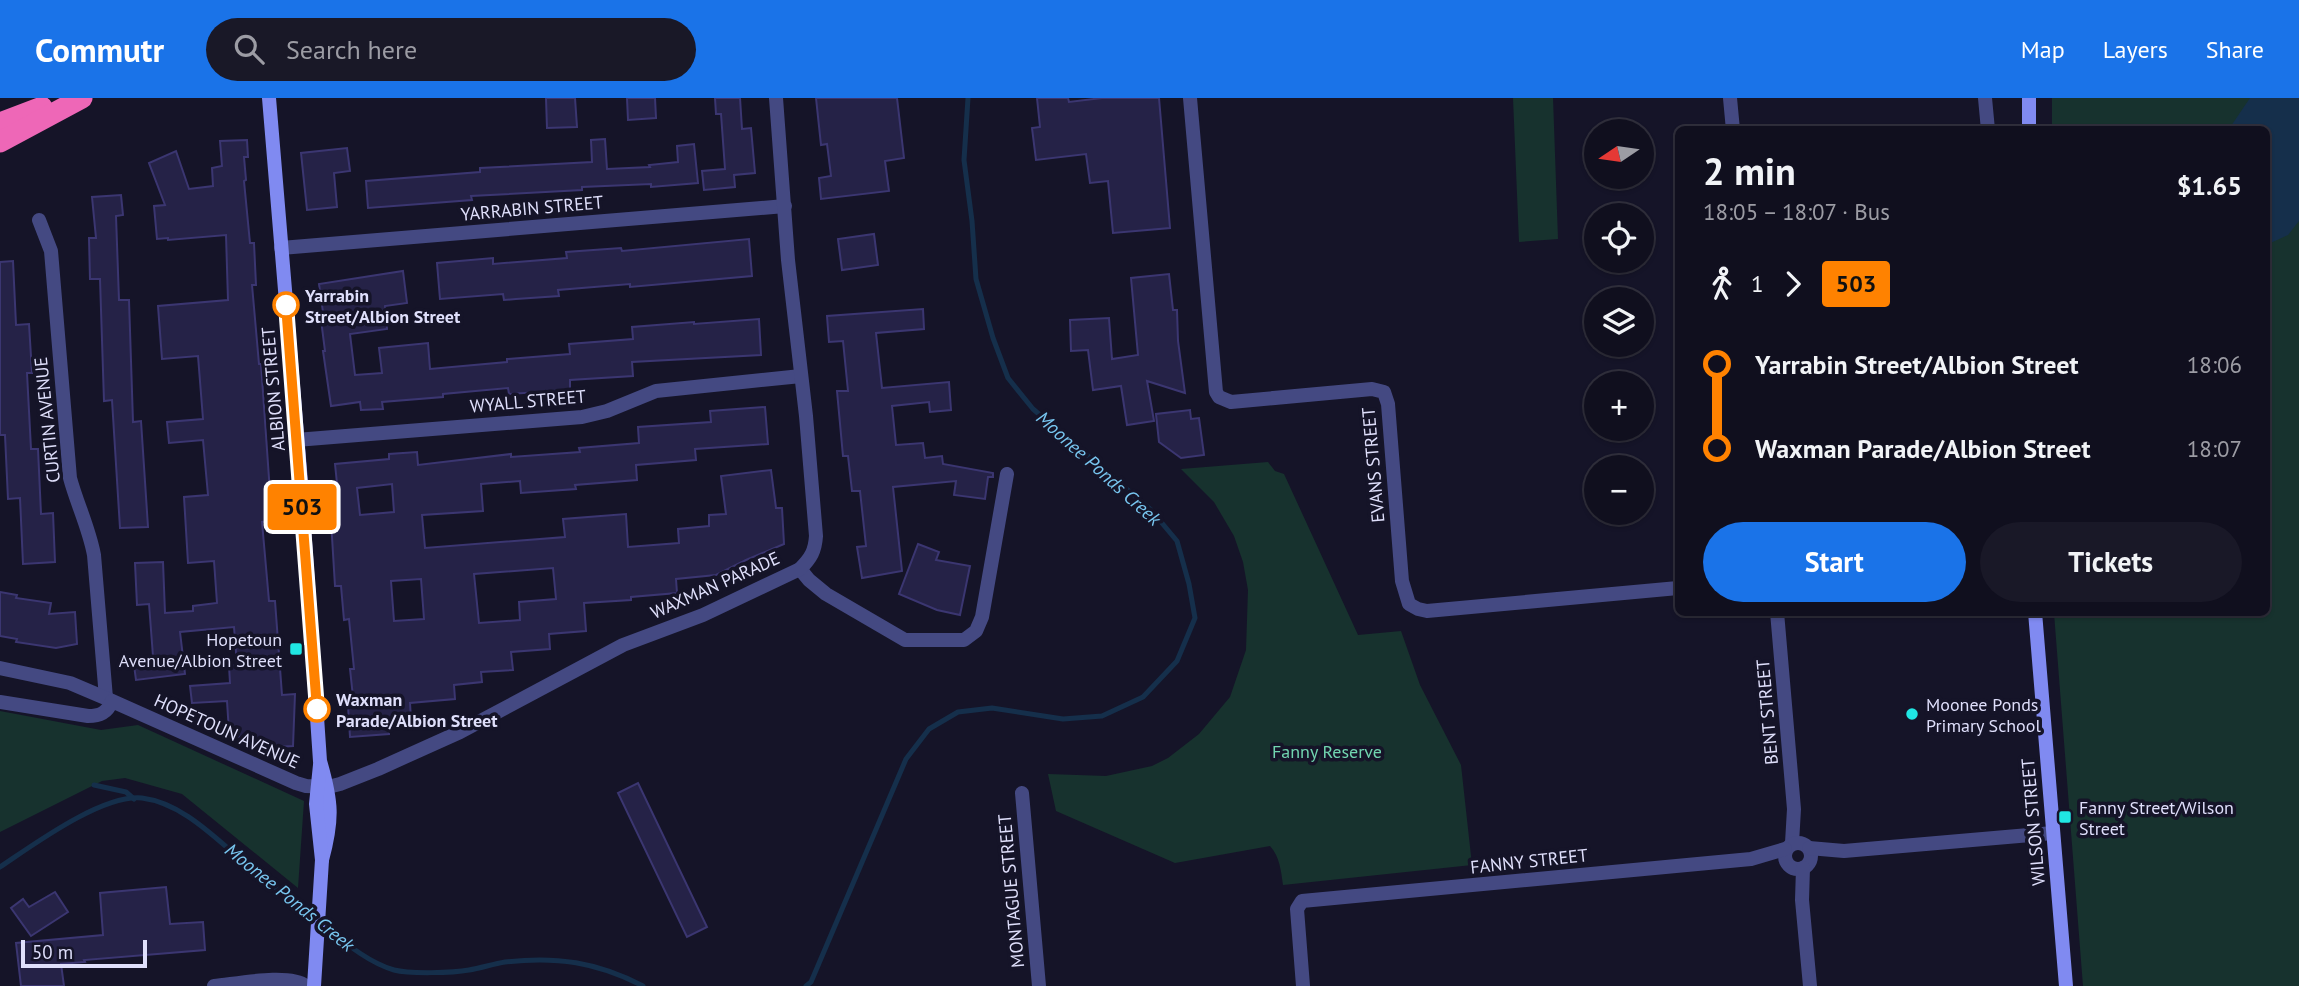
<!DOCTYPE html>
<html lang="en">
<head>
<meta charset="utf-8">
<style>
  :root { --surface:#100f1e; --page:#191827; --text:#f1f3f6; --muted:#9c9ca4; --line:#302f3c; --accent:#1a73e8 }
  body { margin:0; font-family:"PT Sans",sans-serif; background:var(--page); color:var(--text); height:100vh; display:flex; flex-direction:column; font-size:26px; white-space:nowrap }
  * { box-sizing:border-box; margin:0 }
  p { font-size:23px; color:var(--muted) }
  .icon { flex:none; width:38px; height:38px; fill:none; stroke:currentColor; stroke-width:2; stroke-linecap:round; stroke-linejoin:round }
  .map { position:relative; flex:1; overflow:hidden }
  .details { position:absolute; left:1675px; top:28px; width:595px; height:490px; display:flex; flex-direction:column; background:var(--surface); border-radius:10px; box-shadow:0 2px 5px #0004,0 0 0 2px var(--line) }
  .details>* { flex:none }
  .badge { padding:0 14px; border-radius:5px; font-size:24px; line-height:46px }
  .needle { width:46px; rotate:257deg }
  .buttons { position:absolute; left:1584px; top:21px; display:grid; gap:14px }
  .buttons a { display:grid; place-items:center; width:70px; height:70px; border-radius:50%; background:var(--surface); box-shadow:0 2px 5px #0004,0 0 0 2px var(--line); font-size:35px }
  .scale { position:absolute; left:21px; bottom:18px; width:126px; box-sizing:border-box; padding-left:7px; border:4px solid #dfdffb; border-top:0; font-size:19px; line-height:24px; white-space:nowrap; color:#dfdffb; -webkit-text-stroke:5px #151428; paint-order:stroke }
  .map>.badge { position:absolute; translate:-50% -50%; box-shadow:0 0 0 4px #fff }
  .legs { display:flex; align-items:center; gap:10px; height:77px; padding:0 28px; font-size:23px }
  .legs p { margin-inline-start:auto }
  .headline { display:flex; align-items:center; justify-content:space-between; height:119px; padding:0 28px }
  h1 { font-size:38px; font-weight:700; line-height:52px }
  .action { display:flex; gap:14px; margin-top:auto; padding:14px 28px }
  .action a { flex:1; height:80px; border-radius:42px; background:var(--accent); color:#fff; font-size:28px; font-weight:700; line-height:80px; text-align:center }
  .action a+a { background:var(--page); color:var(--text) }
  ul { padding:0 28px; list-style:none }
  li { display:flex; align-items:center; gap:24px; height:84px; font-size:26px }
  li i { display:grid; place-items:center; width:10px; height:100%; margin:0 9px; background:currentColor }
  li i::after { content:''; width:18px; height:18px; margin:-9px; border:5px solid; border-radius:50%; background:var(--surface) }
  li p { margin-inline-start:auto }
  li:first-child i { background:linear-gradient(#0000 50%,currentColor 0) }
  li:last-child i { background:linear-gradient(currentColor 50%,#0000 0) }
  header { display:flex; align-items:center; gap:42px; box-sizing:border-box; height:98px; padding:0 35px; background:var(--accent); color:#fff }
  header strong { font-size:33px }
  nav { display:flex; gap:38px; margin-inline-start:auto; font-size:24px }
  .search { width:490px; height:63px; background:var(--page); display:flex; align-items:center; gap:18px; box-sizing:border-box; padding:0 24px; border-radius:38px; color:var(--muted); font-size:26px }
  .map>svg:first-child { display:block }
  .green { fill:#17322e }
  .water { fill:#152f4b }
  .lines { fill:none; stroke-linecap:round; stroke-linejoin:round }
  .stream { stroke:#152f4b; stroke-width:5 }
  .building { fill:#252247; stroke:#3b3671; stroke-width:2; fill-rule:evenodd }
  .street { stroke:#444982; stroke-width:14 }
  .secondary { stroke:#808af1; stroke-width:14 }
  .highway { stroke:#ee67b7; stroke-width:21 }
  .line-1-casing { stroke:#fff; stroke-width:16 }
  .line-1 { stroke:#ff8200; stroke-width:10 }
  .stop-1-dot { fill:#fff; stroke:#ff8200; stroke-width:3.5 }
  .poi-dot { fill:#20e6e3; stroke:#151428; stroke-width:2.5 }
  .labels { text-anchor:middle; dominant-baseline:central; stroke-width:7; stroke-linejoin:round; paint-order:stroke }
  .street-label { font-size:18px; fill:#dfdffb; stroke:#151428 }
  .stop-label { font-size:18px; font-weight:bold; fill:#dfdffb; stroke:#151428; text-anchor:start }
  .poi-label { font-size:18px; fill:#dfdffb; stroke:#151428; text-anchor:start }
  .park-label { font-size:18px; fill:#71d5b0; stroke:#151428 }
  .water-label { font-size:19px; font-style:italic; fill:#78c6f0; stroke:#151428 }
</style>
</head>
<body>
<header>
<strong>Commutr</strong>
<div class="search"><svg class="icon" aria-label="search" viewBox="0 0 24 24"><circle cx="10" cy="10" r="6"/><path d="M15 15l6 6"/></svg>Search here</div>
<nav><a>Map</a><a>Layers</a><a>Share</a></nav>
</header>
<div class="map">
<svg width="2299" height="888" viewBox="0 0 2299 888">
  <rect width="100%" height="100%" fill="#151428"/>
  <g class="green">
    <path d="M1513 0H1553L1558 141 1519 144Z"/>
    <path d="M2052 0H2299V888H2083L2054 515 2266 514V32L2052 31Z"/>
    <path d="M1268 364 1275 373 1284 376 1358 537 1401 533 1420 587 1461 667 1472 767 1283 787C1281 773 1280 759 1270 748L1175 765 1056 713 1048 676 1106 678 1152 668 1168 660 1199 636 1230 599 1246 552 1248 492 1243 464 1234 438 1214 404 1181 371Z"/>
    <path d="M0 613 101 632 138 627 304 703 298 790 182 696 125 680 102 683 0 734Z"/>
  </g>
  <path class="water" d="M2250 0H2299V123L2288 137 2266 147V32L2229 31Z"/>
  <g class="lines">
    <g class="stream">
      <path d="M94 687 126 694 134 701"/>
      <path d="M0 769C33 747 102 696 142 700 182 705 214 739 244 764 269 784 293 804 318 823 341 841 366 864 394 872 409 876 453 875 469 872 481 870 493 866 505 864 556 858 597 864 643 888"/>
      <path d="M806 888 811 884 906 661 929 631 958 614 992 610 1063 621 1102 618 1143 599 1177 563 1195 520 1189 486 1177 443 1151 412 1033 311 1008 280 993 240 976 181 972 123 964 62 968 0"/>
    </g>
  </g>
  <g class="building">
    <path d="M546 0H575L577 29 547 30Z"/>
    <path d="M627 0H655L656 20 628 22Z"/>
    <path d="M715 0H740L742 31 751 30 755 75 734 77 735 89 704 92 702 73 725 71 721 16H716Z"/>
    <path d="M816 0H897L904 60 885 63 889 93 821 101 819 80 831 78 827 46 821 47Z"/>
    <path d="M1037 0H1068L1069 4 1102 0H1159L1170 130 1113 135 1108 83 1090 85 1086 56 1036 62 1032 30 1040 29Z"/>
    <path d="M605 41 607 71 650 69 649 67 678 64 677 48 694 46 698 85 651 89V86L582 89V92L471 98 472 102 368 110 366 83 480 74V70L592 64 591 42Z"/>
    <path d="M247 42 248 59H244L246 82 244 83 250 145H254L256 187H252L259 266H261L272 423 262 424 269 503H275L282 597 295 596 293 648 260 650 229 634 227 603 192 605 190 588 230 585 229 568 237 567 234 529 180 534 185 576 136 582 133 560 153 558 149 506 137 507 135 465 163 464 165 515 193 513V508L217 505 214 463 188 465 184 399 208 397 203 342 169 345 167 324 203 321 198 258 162 261 158 208 228 202 226 137 168 142V140L157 141 154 108 165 107 149 65 176 53 189 91 213 88 212 70 222 68 220 43Z"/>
    <path d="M347 50 350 73 334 75 337 109 307 112 301 55Z"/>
    <path d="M121 97 123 117 116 118 119 202H129L133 324 141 323 148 429 120 430 112 302 104 303 100 181H90L89 140H96L92 99Z"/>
    <path d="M874 136 878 167 842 172 838 141Z"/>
    <path d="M749 141 752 178 630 189V186L558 192 559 198 516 201 504 202 503 196 440 201 437 165 493 160V166L567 160 566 154 621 150 622 153Z"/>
    <path d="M13 163 16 227 29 226 32 275H27L31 351H38L41 416 53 415 55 464 23 466 20 400 8 401 5 337H0V164Z"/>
    <path d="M403 173 407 205 385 208 387 231 350 236 355 277 382 275 379 250 428 245 430 271 507 264V261L570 256 569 246 633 241 632 229 694 224V226L759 221 761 257 632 264 633 278 570 282V292L509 296 508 290 443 296V299L382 304 383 311 361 312 360 304 331 308 323 253H325L320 214H323L319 186Z"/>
    <path d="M1169 176 1173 212H1177L1178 243 1185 295 1147 283 1154 323 1127 327 1121 288 1093 292 1088 252 1071 253 1070 222 1109 220 1112 261 1138 257 1131 180Z"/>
    <path d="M923 211 924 231 876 235 882 290 949 284 951 312 930 314 929 304 892 308 896 347 923 345 925 360 942 358 943 366 993 375V379H988L985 401 954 397 956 383 893 389 902 473 862 480 857 449 866 448 860 393H852L848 358H843L837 293H848L843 243 829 244 827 218Z"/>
    <path d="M765 309 768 346 695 351 696 362 636 367 637 382 575 387 576 391 521 395 520 383 481 386 483 413 422 417 425 450 565 439 563 421 626 416 628 449 679 445 678 431 709 428V417L726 416 721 378 771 372 776 410H782L784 446 746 462 716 477 676 481 677 495 631 499V502L584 505 586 533 549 536 550 551 511 554 513 572 481 574 482 584 454 587 455 601 410 605 411 621 388 623 389 636 350 639 348 608H354L350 571H354L349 521 344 522 341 488H335L330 406 339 405 335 366 389 361V356L417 354 418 367 511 356V359L580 354 579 350 639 345 638 329 711 324 710 313ZM392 386 394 414 360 417 357 390ZM553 470 556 501 519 504 520 522 479 525 474 476ZM421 481 424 521 394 523 391 483Z"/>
    <path d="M1190 312 1191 321 1199 320 1204 357 1181 360 1159 344 1156 316Z"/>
    <path d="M918 446 939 454 936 462 970 468 960 517 937 512 899 496Z"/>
    <path d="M0 494 17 497 16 500 51 505 49 516 75 514 77 546 56 550 16 544 17 541 0 538Z"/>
    <path d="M638 685 707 829 687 839 618 695Z"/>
    <path d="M166 789 170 826 203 824 205 852 84 862 85 864 61 866 64 888H21L16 845 103 837 100 795Z"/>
    <path d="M55 794 68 814 31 838 11 810 23 801 29 809Z"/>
  </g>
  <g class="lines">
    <g class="street">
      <path d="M1190 0 1216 294 1219 299 1231 304 1372 291 1384 294 1388 306 1402 483 1409 506 1418 511 1427 513 1678 490"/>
      <path d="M1730 0 1733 32"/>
      <path d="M1985 0 1988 32"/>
      <path d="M39 122 51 153 70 380C77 406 89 430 94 457L106 600"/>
      <path d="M281 150 785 108"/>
      <path d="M296 342 582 319 607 313 656 293 801 278"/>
      <path d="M800 471 809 482 826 496 905 542H964L976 533 982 519 1007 376"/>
      <path d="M1777 514 1794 711 1792 745"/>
      <path d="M0 570 70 585 110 602"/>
      <path d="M0 604 88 618C100 618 107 615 112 603L296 685 306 688 328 689 340 686 378 671 460 634 623 547 703 517 800 471C811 460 815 453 816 438L806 318 788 162 776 0"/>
      <path d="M1022 695 1039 888"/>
      <circle cx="1798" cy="758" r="13"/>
      <path d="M1809 750 1844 753 2053 735"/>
      <path d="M1803 770 1802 802 1810 888"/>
      <path d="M214 888C236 886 289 875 306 888"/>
      <path d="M1303 888 1297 811 1302 803 1751 761 1785 751"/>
    </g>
    <g class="secondary">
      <path d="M269 0 301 384 320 663C332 704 333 721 322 762"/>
      <path d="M2029 32V0"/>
      <path d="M2035 514 2066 888"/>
      <path d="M314 888 322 762 316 706 320 667"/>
    </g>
    <g class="highway">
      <path d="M0 25 42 9"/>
      <path d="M0 44 82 0"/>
    </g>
  </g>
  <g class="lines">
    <g class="line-1-casing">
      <path id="line-1" d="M286 207 317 611"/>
    </g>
    <use href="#line-1" class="line-1"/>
  </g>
  <g class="stop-1-dot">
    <circle cx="286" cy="207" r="12"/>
    <circle cx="317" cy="611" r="12"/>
  </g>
  <g class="poi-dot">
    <rect x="289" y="544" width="14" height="14" rx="3.5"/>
    <circle cx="1912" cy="616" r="7"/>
    <rect x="2058" y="712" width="14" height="14" rx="3.5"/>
  </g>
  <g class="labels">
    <g class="street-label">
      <text transform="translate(532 110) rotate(-5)">YARRABIN STREET</text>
      <text transform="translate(273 291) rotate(-95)">ALBION STREET</text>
      <text transform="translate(528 303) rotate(-5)">WYALL STREET</text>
      <text transform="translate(47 322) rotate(-96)">CURTIN AVENUE</text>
      <text transform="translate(1373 367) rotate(-95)">EVANS STREET</text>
      <text transform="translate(715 487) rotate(-24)">WAXMAN PARADE</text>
      <text transform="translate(1767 614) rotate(-95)">BENT STREET</text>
      <text transform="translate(227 633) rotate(24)">HOPETOUN AVENUE</text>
      <text transform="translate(2033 724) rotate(-95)">WILSON STREET</text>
      <text transform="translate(1529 763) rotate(-6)">FANNY STREET</text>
      <text transform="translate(1011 793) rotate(-95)">MONTAGUE STREET</text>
    </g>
    <g class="stop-label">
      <text x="305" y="197">Yarrabin<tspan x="305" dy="21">Street/Albion Street</tspan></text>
      <text x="336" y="601">Waxman<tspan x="336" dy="21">Parade/Albion Street</tspan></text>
    </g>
    <g class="poi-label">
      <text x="282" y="541" text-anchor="end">Hopetoun<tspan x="282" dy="21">Avenue/Albion Street</tspan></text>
      <text x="1926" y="606">Moonee Ponds<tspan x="1926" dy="21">Primary School</tspan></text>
      <text x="2079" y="709">Fanny Street/Wilson<tspan x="2079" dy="21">Street</tspan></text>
    </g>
    <g class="park-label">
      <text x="1327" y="653">Fanny Reserve</text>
    </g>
    <g class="water-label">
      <text transform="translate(1099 370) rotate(42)">Moonee Ponds Creek</text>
      <text transform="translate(290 799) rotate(39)">Moonee Ponds Creek</text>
    </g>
  </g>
</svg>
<div class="buttons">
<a><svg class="needle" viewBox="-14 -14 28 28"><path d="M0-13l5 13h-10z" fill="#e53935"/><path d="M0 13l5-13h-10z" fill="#9c9ca4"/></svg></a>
<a><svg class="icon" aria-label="locate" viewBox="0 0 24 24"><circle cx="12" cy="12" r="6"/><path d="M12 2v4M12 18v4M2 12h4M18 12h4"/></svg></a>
<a><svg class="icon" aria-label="layers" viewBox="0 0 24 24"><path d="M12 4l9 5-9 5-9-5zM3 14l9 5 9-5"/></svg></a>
<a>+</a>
<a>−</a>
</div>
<div class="scale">50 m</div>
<b class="badge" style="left:302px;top:409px;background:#ff8200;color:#111">503</b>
<section class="details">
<div class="headline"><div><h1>2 min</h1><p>18:05 – 18:07 · Bus</p></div><b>$1.65</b></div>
<div class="legs"><svg class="icon" aria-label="walk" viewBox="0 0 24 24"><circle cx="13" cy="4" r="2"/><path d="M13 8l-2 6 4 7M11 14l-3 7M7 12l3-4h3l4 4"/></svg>1<svg class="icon" aria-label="forward" viewBox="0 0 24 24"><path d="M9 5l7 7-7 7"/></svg><b class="badge" style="background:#ff8200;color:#111">503</b></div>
<ul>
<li><i style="color:#ff8200"></i><b>Yarrabin Street/Albion Street</b><p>18:06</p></li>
<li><i style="color:#ff8200"></i><b>Waxman Parade/Albion Street</b><p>18:07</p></li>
</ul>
<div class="action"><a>Start</a><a>Tickets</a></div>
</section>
</div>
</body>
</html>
